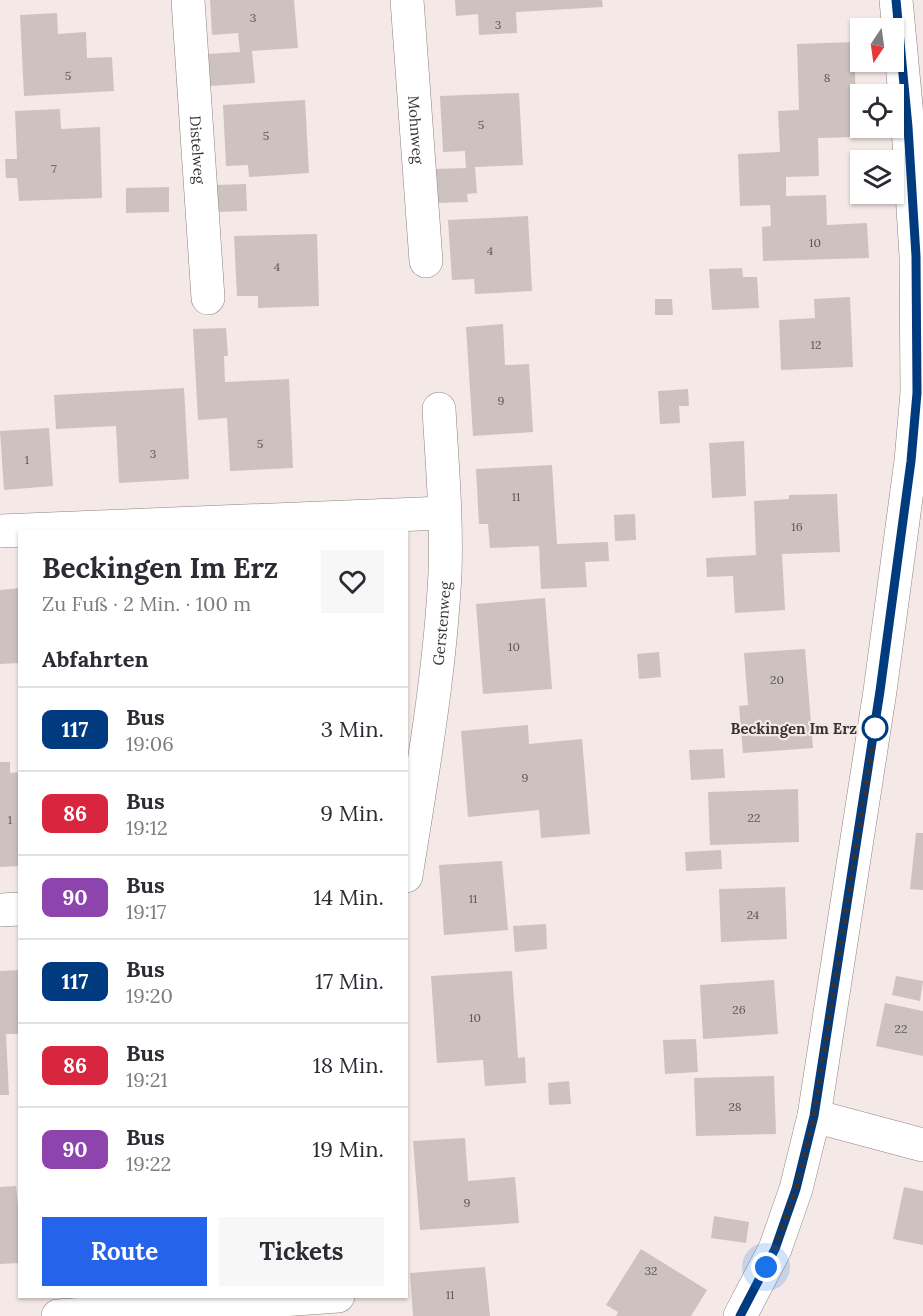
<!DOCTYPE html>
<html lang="de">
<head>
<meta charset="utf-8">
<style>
  :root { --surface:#fff; --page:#f7f7f7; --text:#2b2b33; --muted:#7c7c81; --line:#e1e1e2; --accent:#2563eb }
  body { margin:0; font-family:Lora,serif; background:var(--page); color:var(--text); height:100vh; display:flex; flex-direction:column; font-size:22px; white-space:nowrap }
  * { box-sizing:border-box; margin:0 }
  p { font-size:20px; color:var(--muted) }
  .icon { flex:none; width:33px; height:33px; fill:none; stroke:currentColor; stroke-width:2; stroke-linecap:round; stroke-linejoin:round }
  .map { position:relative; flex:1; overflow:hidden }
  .sheet { position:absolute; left:18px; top:530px; width:390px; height:768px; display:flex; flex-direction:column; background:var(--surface); border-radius:0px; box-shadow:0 2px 4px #0004 }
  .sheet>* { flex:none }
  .badge { padding:0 12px; border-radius:9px; font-size:21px; line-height:39px }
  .needle { width:39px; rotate:193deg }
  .controls { position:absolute; left:850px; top:18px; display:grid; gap:12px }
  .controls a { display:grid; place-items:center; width:54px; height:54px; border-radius:0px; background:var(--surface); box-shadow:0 2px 4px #0004; font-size:30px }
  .you { position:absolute; width:30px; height:30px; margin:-15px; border:4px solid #fff; border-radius:50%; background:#1a73e8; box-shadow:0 0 0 9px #1a73e833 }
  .map>.badge { position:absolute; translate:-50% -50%; box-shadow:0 0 0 3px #fff }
  h2 { padding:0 24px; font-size:22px; line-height:54px }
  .round { display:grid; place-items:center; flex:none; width:63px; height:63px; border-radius:0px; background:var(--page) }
  .headline { display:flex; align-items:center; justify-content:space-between; height:102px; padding:0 24px }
  h1 { font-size:28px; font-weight:700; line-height:45px }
  .cta { display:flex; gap:12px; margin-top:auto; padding:12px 24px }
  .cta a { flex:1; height:69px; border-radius:0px; background:var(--accent); color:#fff; font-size:24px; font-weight:700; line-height:69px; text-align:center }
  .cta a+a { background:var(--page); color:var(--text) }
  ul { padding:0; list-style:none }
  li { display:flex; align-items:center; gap:18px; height:84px; padding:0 24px; border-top:2px solid var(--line) }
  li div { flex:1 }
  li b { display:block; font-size:22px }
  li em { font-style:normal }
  li .badge { min-width:66px; font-weight:700; text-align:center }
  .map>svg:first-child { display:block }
  .building { fill:#cdc2c0 }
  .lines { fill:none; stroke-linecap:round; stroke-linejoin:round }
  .minor-casing { stroke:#8c8280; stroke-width:34 }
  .minor { stroke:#fff; stroke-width:33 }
  .line-casing { stroke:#fff; stroke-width:14 }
  .line { stroke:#003b80; stroke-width:9 }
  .walk { stroke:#373332; stroke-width:6; stroke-dasharray:0 10.8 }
  .stop-dot { fill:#fff; stroke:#003b80; stroke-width:3 }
  .labels { text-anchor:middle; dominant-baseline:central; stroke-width:4.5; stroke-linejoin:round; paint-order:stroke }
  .number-label { font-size:12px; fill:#5c5756 }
  .street-label { font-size:15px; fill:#373332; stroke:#f4e9e7 }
  .stop-label { font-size:15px; font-weight:bold; fill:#373332; stroke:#f4e9e7; text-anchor:end }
</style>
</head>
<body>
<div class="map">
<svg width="923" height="1316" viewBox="0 0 923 1316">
  <rect width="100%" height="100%" fill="#f4e9e7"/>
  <g class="building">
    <path d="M210 0H294L298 48 252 51 255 83 210 86 208 54 240 52 238 33 212 35Z"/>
    <path d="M455 0H602L603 7 516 12 517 33 479 35 478 14 456 16Z"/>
    <path d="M57 13 58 34 86 32 87 58 112 57 114 91 24 96 20 15Z"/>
    <path d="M854 42 857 137 818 138 819 176 786 177V196L826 195 827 225 867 223 869 258 763 261 762 227 771 226 770 205 740 206 738 154 780 152 778 111 799 110 797 44Z"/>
    <path d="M519 93 523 165 475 167 477 193 467 194 468 202 437 203 436 169 466 168 465 151 443 152 440 96Z"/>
    <path d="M305 100 309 173 249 177 248 165 226 166 223 105Z"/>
    <path d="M60 109 61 129 100 127 102 198 19 201 17 178H6L5 159H17L15 111Z"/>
    <path d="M246 184 247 211 217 212 216 185Z"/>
    <path d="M169 187V212L126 213V188Z"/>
    <path d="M528 216 532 291 475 294 474 279 452 280 448 220Z"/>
    <path d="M317 234 319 306 258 308V296H237L234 236Z"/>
    <path d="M742 268 743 277H757L759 308 712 310 709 269Z"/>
    <path d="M850 297 853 367 781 370 779 320 815 318 814 299Z"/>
    <path d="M655 299H672L673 315H655Z"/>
    <path d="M503 324 505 365 529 364 533 432 473 436 466 327Z"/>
    <path d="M226 328 228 356H224L225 382 289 379 293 468 230 471 227 418 198 420 193 329Z"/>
    <path d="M184 388 189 479 119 483 116 426 56 429 54 395Z"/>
    <path d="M688 389 689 406H679L680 423 660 424 658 391Z"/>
    <path d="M49 428 53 486 4 490 0 431Z"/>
    <path d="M744 441 746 496 712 498 709 443Z"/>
    <path d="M552 465 557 544 608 542 609 561 585 562 587 587 541 589 539 546 490 548 488 524H479L476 469Z"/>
    <path d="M837 494 840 552 782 554 785 610 735 613 733 576 707 577 706 558 756 555 754 501 789 499V495Z"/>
    <path d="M635 514 636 540 615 541 614 515Z"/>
    <path d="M20 588V663L0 664V590Z"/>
    <path d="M545 598 552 689 483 694 476 604Z"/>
    <path d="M805 649 813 748 743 753 739 706 748 705 744 653Z"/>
    <path d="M659 652 661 677 639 679 637 654Z"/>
    <path d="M528 725 529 744 582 739 590 834 541 838 539 810 468 817 461 731Z"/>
    <path d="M723 749 725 778 691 780 689 750Z"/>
    <path d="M0 762H10V773L20 772V866L0 867Z"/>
    <path d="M798 789 799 842 710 845 708 792Z"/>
    <path d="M916 833H923V890L910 889Z"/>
    <path d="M721 850 722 869 686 871 685 852Z"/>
    <path d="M502 861 508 930 444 935 439 865Z"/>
    <path d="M785 887 787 939 721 942 719 889Z"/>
    <path d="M546 924 547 949 515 952 513 926Z"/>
    <path d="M20 970V1034H6L9 1095H0V971Z"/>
    <path d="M512 971 518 1058 525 1057 526 1083 485 1086 483 1060 437 1063 431 976Z"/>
    <path d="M896 976 923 981 920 1001 892 995Z"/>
    <path d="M774 980 778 1034 703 1039 700 985Z"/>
    <path d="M885 1003 923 1011V1056L876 1046Z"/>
    <path d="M696 1039 698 1072 665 1074 663 1040Z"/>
    <path d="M774 1076 776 1134 696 1136 694 1078Z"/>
    <path d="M569 1081 571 1104 549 1105 548 1083Z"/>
    <path d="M465 1138 468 1181 515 1177 519 1223 420 1230 413 1141Z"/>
    <path d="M16 1186 20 1224V1263L0 1264V1187Z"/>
    <path d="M904 1187 923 1191V1245L893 1239Z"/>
    <path d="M714 1216 749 1222 746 1243 711 1238Z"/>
    <path d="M641 1249 707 1290 691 1316H616L618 1312 606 1305Z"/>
    <path d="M485 1267 490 1316H413L410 1273Z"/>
  </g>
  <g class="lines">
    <g class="minor-casing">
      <g id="minor">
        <path id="s1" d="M188 0 208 298"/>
        <path id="s2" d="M407 0 426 261"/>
        <path d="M0 531 444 513"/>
        <path id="s3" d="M406 876C422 775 440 674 445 573 447 518 442 463 439 409"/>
        <path d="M0 910 20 909"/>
        <path d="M814 1116 923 1145"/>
        <path d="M58 1316 338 1296"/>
        <path d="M740 1316 775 1249 796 1189 814 1116 880 691 911 461 917 393 916 256 908 127 896 0"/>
      </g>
    </g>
    <use href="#minor" class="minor"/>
  </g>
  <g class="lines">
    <g class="line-casing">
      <path id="line" d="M740 1316 775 1249 796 1189 814 1116 880 691 911 461 917 393 916 256 908 127 896 0"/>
    </g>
    <use href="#line" class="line"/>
    <path class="walk" d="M766 1267 775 1249 796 1189 814 1116 875 728"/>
  </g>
  <circle class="stop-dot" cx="875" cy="728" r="12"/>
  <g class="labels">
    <g class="number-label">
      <text x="253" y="17">3</text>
      <text x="498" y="24">3</text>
      <text x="68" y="75">5</text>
      <text x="827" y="77">8</text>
      <text x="481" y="124">5</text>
      <text x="266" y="135">5</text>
      <text x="54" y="168">7</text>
      <text x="815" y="242">10</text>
      <text x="490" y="250">4</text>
      <text x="277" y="266">4</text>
      <text x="816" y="344">12</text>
      <text x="501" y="400">9</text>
      <text x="260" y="443">5</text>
      <text x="153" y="453">3</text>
      <text x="27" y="459">1</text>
      <text x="516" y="496">11</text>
      <text x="797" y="526">16</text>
      <text x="514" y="646">10</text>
      <text x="777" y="679">20</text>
      <text x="525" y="777">9</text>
      <text x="754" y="817">22</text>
      <text x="10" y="819">1</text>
      <text x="473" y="898">11</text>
      <text x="753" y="914">24</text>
      <text x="739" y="1009">26</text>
      <text x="475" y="1017">10</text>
      <text x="901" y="1028">22</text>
      <text x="735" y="1106">28</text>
      <text x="467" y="1202">9</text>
      <text x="651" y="1270">32</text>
      <text x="450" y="1294">11</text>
    </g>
    <g class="street-label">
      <text stroke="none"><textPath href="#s2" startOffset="130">Mohnweg</textPath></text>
      <text stroke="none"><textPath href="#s1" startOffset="150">Distelweg</textPath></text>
      <text stroke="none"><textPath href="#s3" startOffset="255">Gerstenweg</textPath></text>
    </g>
    <g class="stop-label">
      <text x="857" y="728">Beckingen Im Erz</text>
    </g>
  </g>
</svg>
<div class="controls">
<a><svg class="needle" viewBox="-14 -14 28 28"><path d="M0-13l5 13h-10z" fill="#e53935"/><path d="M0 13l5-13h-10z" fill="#7c7c81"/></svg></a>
<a><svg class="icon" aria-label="locate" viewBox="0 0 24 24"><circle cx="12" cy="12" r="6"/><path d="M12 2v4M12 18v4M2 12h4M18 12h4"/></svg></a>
<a><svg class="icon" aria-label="layers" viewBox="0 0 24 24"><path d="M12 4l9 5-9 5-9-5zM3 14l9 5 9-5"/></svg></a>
</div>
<div class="you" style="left:766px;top:1267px"></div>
<section class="sheet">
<div class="headline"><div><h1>Beckingen Im Erz</h1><p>Zu Fuß · 2 Min. · 100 m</p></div><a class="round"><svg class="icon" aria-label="heart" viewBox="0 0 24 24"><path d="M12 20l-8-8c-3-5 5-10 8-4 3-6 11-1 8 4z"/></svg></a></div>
<h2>Abfahrten</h2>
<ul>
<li><span class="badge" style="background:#003b80;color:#fff">117</span><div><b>Bus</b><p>19:06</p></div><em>3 Min.</em></li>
<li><span class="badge" style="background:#d7263d;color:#fff">86</span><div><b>Bus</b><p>19:12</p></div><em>9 Min.</em></li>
<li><span class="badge" style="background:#8e44ad;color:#fff">90</span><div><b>Bus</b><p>19:17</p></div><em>14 Min.</em></li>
<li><span class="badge" style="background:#003b80;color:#fff">117</span><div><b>Bus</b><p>19:20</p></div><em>17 Min.</em></li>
<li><span class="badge" style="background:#d7263d;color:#fff">86</span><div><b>Bus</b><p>19:21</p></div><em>18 Min.</em></li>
<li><span class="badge" style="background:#8e44ad;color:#fff">90</span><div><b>Bus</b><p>19:22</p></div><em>19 Min.</em></li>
</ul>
<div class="cta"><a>Route</a><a>Tickets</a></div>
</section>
</div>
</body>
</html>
